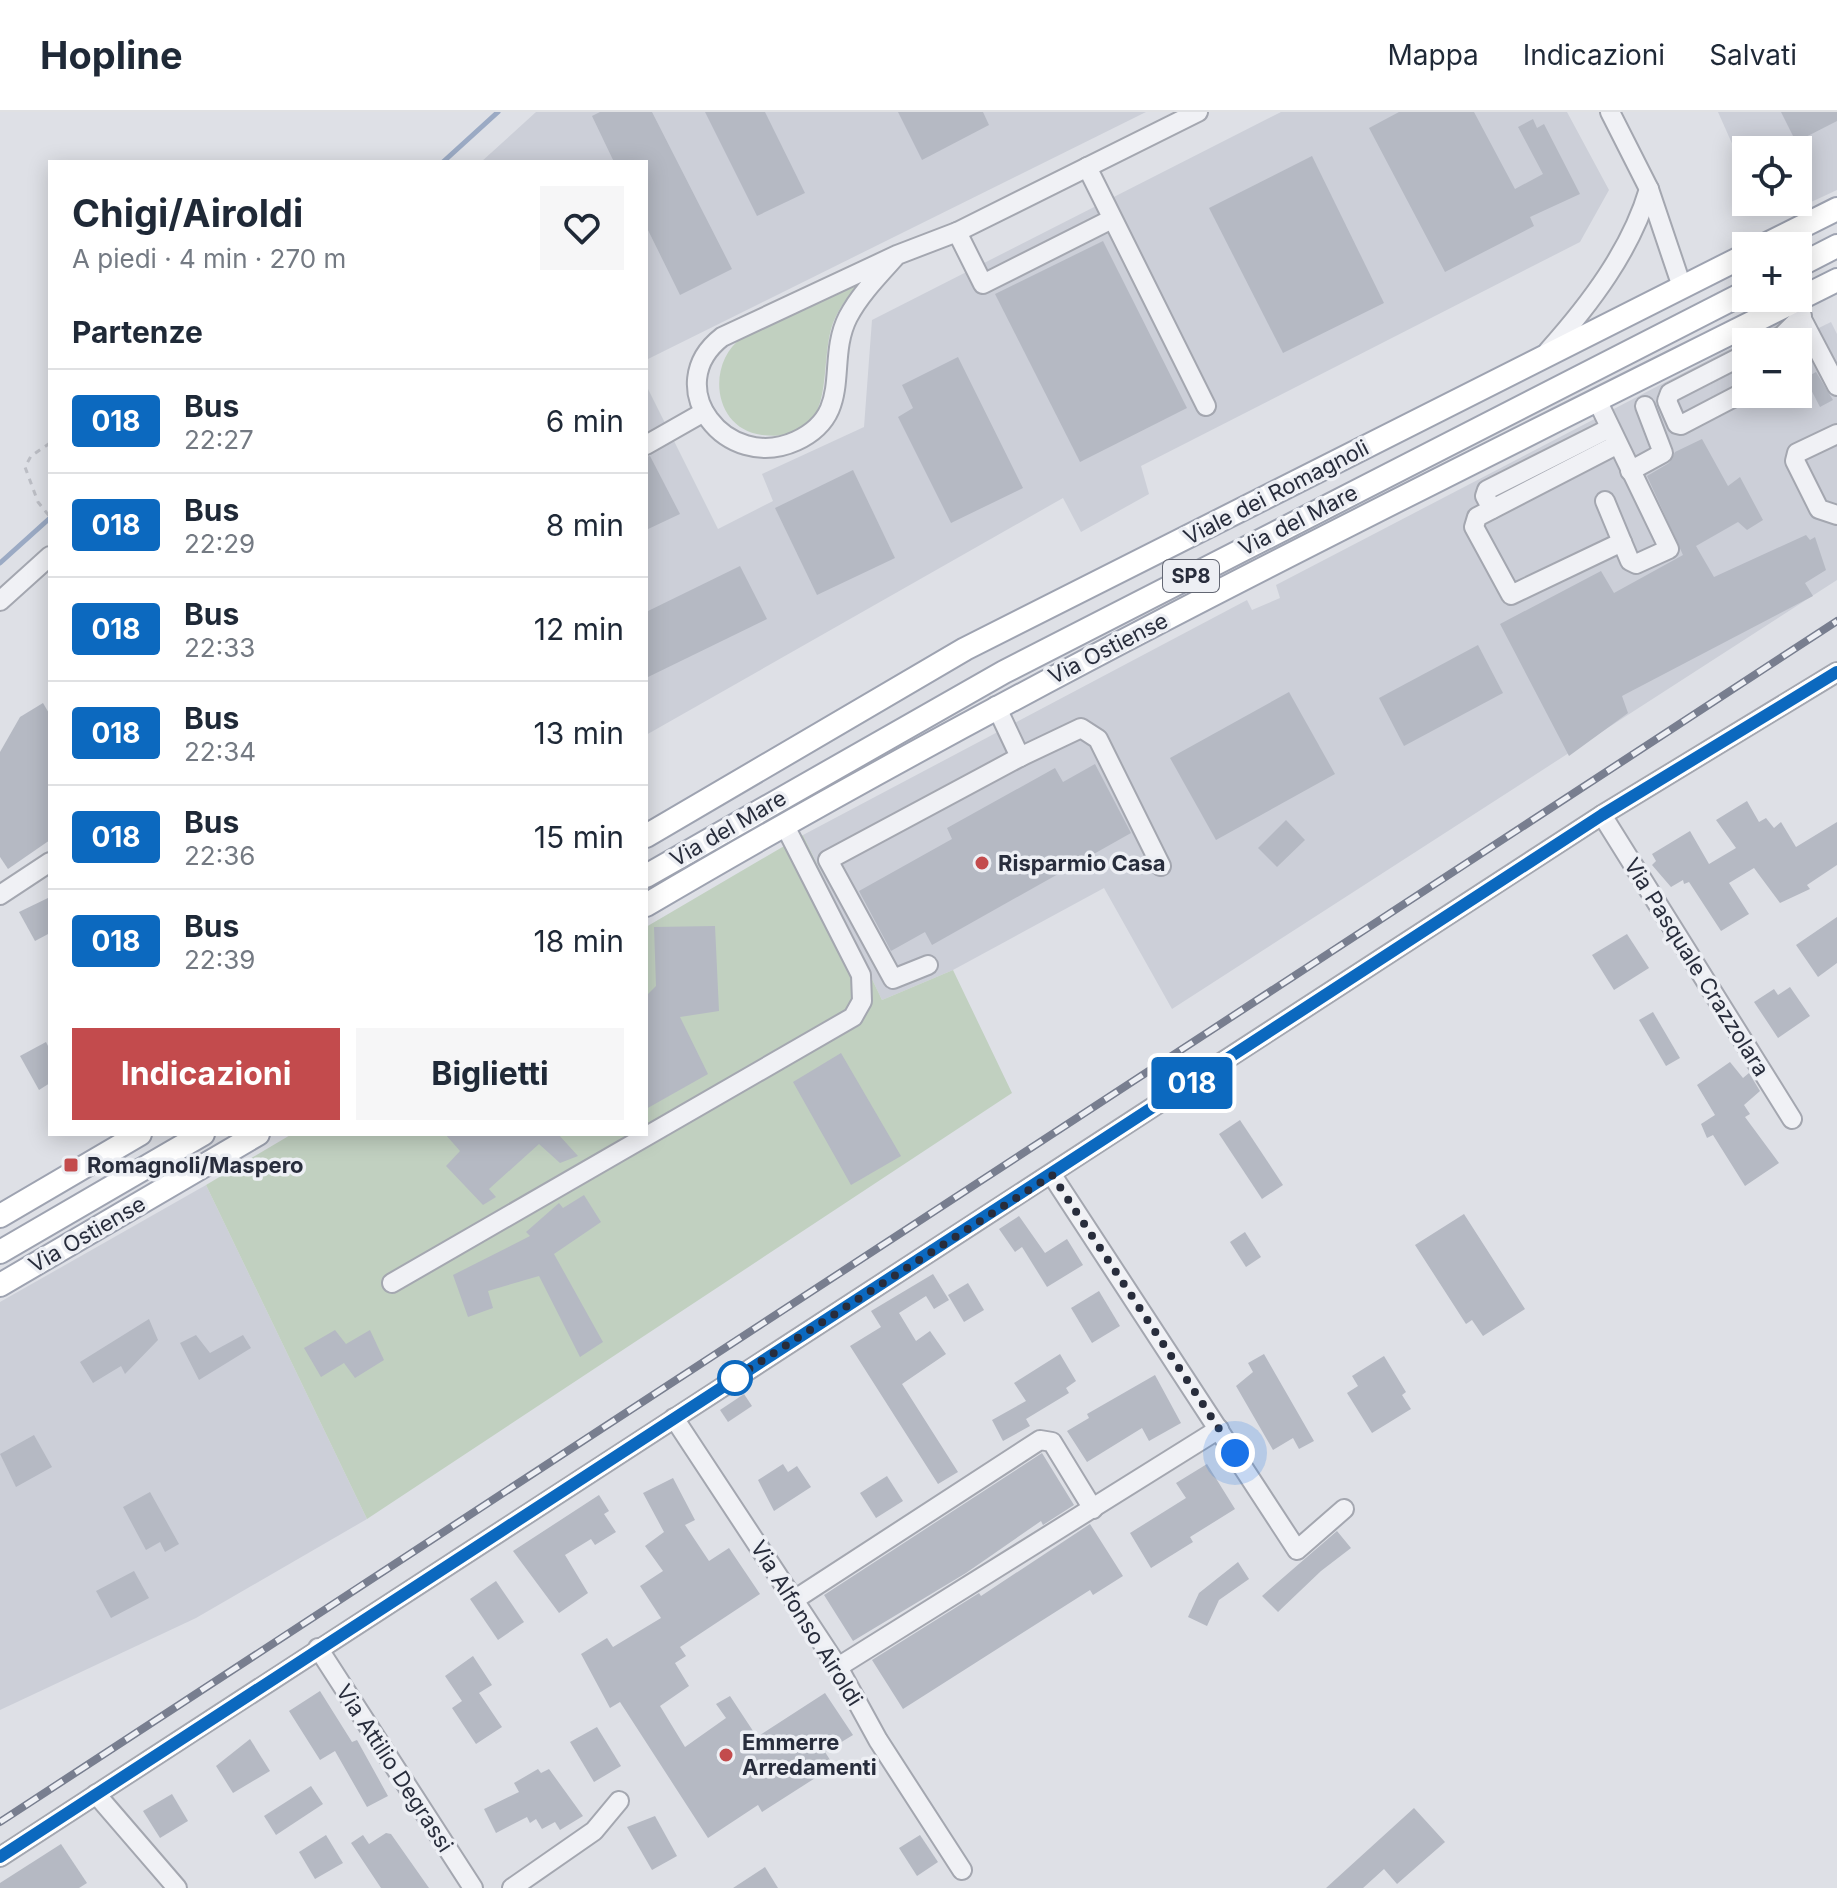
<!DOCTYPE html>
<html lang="it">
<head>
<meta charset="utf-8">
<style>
  :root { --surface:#fff; --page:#f6f6f7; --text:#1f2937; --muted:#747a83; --line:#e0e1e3; --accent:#c34b4d }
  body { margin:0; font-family:Inter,sans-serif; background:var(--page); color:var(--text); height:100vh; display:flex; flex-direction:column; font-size:30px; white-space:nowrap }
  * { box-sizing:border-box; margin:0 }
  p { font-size:26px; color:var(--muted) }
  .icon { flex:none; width:44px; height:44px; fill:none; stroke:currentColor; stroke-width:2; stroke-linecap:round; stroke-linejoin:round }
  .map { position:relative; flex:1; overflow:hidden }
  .panel { position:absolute; left:48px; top:48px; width:600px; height:976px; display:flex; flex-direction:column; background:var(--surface); border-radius:0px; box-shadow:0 4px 20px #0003 }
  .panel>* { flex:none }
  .badge { padding:0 16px; border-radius:6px; font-size:28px; line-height:52px }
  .controls { position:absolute; left:1732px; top:24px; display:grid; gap:16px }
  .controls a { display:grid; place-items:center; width:80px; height:80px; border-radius:0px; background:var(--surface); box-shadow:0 4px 20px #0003; font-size:40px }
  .you { position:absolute; width:40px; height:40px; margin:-20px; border:6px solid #fff; border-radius:50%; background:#1a73e8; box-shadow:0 0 0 12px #1a73e833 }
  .map>.badge { position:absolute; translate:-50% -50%; box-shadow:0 0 0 4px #fff }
  h2 { padding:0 24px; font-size:30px; line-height:72px }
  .round { display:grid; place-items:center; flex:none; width:84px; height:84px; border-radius:0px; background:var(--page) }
  .headline { display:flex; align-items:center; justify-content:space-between; height:136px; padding:0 24px }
  h1 { font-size:38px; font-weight:700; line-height:60px }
  .action { display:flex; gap:16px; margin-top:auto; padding:16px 24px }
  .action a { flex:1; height:92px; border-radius:0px; background:var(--accent); color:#fff; font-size:32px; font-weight:700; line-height:92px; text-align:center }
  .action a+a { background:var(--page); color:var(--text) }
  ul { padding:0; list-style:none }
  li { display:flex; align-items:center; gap:24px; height:104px; padding:0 24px; border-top:2px solid var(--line) }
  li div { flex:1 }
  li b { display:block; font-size:30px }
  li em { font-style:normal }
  li .badge { min-width:88px; font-weight:700; text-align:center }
  header { display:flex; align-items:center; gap:48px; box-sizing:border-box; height:112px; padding:0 40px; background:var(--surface); border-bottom:2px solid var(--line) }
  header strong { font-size:38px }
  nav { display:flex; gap:44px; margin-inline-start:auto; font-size:28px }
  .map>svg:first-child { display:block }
  .built { fill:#cccfd8; fill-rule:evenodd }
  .green { fill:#c1d0c0 }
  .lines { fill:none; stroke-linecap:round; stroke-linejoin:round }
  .stream { stroke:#9baac4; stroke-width:5 }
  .building { fill:#b5b9c3 }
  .minor-casing { stroke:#a4a7b0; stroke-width:22 }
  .major-casing { stroke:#9ea3b1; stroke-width:26 }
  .path { stroke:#bcbec5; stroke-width:3; stroke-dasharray:6 6; stroke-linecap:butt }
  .minor { stroke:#f0f1f5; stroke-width:18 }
  .major { stroke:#fff; stroke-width:22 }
  .rail-casing { stroke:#787e8f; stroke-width:8 }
  .rail { stroke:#edeff4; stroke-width:5; stroke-dasharray:15; stroke-linecap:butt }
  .line-casing { stroke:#fff; stroke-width:18 }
  .line { stroke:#0c69bf; stroke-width:12 }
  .walk { stroke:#282d3c; stroke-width:8; stroke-dasharray:0 14.4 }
  .poi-dot { fill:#c34b4d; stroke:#edeff4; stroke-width:3 }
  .stop-dot { fill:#fff; stroke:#0c69bf; stroke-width:4 }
  .labels { text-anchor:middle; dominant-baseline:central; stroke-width:7; stroke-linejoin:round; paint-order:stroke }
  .shield { fill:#edeff4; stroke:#636773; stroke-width:2 }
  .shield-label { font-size:20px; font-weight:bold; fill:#282d3c }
  .street-label { font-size:22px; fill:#282d3c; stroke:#edeff4 }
  .poi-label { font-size:22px; font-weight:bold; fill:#282d3c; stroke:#edeff4; text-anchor:start }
</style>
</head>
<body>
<header>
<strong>Hopline</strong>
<nav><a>Mappa</a><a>Indicazioni</a><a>Salvati</a></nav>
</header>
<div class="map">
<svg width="1837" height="1776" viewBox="0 0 1837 1776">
  <rect width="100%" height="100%" fill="#dee0e6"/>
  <g class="built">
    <path d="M536 0H1146L646 248V50H481Z"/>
    <path d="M1281 0H1567L1609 78 1580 130 1141 354 1149 382 1081 420 1063 386 646 623V273L718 417 773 389 762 362 864 315 872 208Z"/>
    <path d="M1718 0H1837V78L1809 91 1798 62V38H1746V63Z"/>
    <path d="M1831 210 1837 222V468L1172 897 1104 776 953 858 882 888 803 723 1247 488 1252 498 1280 486 1276 473 1777 212 1796 227ZM1746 230H1798V282H1746Z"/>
    <path d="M206 1073 367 1407 196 1506 0 1598V1190Z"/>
  </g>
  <g class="green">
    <path d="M859 170C849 183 839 196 833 211 817 255 841 332 762 323 712 317 706 250 743 225Z"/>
    <path d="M803 723 882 888 953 858 1012 981 367 1407 206 1073 292 1022H646V815Z"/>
  </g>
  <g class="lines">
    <g class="stream">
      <path d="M443 50 498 0"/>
      <path d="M0 451 50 406"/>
    </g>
  </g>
  <g class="building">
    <path d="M600 0H652L732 157 680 183 646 114V50H614L592 4Z"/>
    <path d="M705 0H765L805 81 757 104Z"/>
    <path d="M898 0H983L989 13 922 48Z"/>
    <path d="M1399 0H1474L1515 77 1543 62 1518 15 1533 7 1537 16 1544 12 1580 82 1530 105 1534 114 1445 160 1369 16Z"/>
    <path d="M1781 0H1837V9L1796 30Z"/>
    <path d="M1312 44 1384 191 1283 241 1209 96Z"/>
    <path d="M1103 129 1187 296 1080 350 995 182Z"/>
    <path d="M958 245 1023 376 951 411 898 305 913 296 902 273Z"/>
    <path d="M1816 260 1833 288 1820 295 1805 266Z"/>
    <path d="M1702 327 1728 374 1740 365 1763 408 1747 418 1738 410 1696 434 1714 465 1806 423 1810 428 1815 425 1826 458 1805 471 1813 484 1622 584 1628 601 1569 644 1500 512 1601 459 1614 481 1683 443 1647 364 1669 351 1675 340Z"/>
    <path d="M650 344 680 402 646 418V345Z"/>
    <path d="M853 358 895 446 817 483 775 396Z"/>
    <path d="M740 454 767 507 646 566V500Z"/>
    <path d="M1478 533 1503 581 1404 634 1379 586Z"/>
    <path d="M1289 580 1335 662 1216 728 1170 646Z"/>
    <path d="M43 591 50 603V728L8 757 0 745V640L20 605Z"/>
    <path d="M1095 652 1131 721 932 833 925 820 891 839 859 779 952 727 947 716 1055 656 1063 670Z"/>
    <path d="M1747 689 1759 710 1766 706 1774 716 1781 710 1796 735 1837 710V753L1807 773 1810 777 1780 791 1754 756 1729 771 1749 802 1721 819 1689 770 1684 772 1683 768 1671 775 1652 753 1656 749 1652 742 1690 719 1709 752 1736 736 1716 708Z"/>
    <path d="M1286 708 1305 728 1277 755 1258 736Z"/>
    <path d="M50 785V821L35 829 19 800Z"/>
    <path d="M1837 805V851L1818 865 1796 833Z"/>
    <path d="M715 814 719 899 680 905 708 962 646 997V884L656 874 654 815Z"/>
    <path d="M1627 822 1649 856 1614 878 1592 843Z"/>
    <path d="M1790 875 1810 904 1778 926 1754 890 1774 877 1778 883Z"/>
    <path d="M1653 900 1680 946 1666 954 1639 908Z"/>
    <path d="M46 930 50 938V971L39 978 20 944Z"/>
    <path d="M841 941 901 1044 851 1073 793 970Z"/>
    <path d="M1730 950 1743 966 1749 961 1760 979 1744 993 1750 1002 1745 1005 1779 1051 1745 1074 1713 1023 1707 1026 1701 1012 1715 1003 1697 973Z"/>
    <path d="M1240 1008 1283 1073 1262 1087 1219 1022Z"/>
    <path d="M445 1022H558L578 1044 560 1051 539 1032 489 1077 496 1085 483 1093 446 1054 460 1039Z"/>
    <path d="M584 1083 601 1110 554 1142 603 1230 580 1245 539 1164 488 1179 493 1196 468 1205 453 1163 530 1124 526 1120 559 1091 563 1096Z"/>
    <path d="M1464 1102 1525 1197 1483 1224 1472 1208 1466 1212 1415 1133Z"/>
    <path d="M1019 1104 1045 1141 1067 1127 1083 1153 1047 1175 1022 1135 1015 1140 999 1117Z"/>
    <path d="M1245 1120 1261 1145 1246 1155 1230 1130Z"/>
    <path d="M933 1162 949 1188 934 1197 926 1184 899 1201 916 1229 930 1219 946 1242 902 1272 958 1360 938 1372 850 1234 881 1215 871 1199Z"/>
    <path d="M968 1171 984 1198 964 1210 948 1183Z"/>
    <path d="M1099 1179 1120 1214 1092 1231 1071 1196Z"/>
    <path d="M149 1207 158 1228 125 1262 121 1254 93 1271 80 1250Z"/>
    <path d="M335 1218 346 1232 370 1218 384 1248 355 1266 344 1251 321 1265 304 1236Z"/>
    <path d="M196 1223 210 1241 243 1223 251 1236 199 1268 180 1231Z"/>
    <path d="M1060 1242 1076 1269 1066 1276 1069 1281 1026 1307 1030 1314 1003 1329 992 1308 1026 1289 1014 1271Z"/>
    <path d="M1264 1242 1314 1329 1299 1337 1293 1326 1273 1338 1236 1274 1253 1260 1248 1251Z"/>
    <path d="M1384 1244 1406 1280 1402 1283 1411 1297 1372 1321 1347 1281 1358 1274 1352 1264Z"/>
    <path d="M1155 1263 1181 1311 1149 1329 1142 1316 1087 1350 1067 1319 1089 1306 1087 1302Z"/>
    <path d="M744 1282 752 1294 728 1310 720 1298Z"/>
    <path d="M34 1323 52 1355 16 1375 0 1342Z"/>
    <path d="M1042 1341 1074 1393 1043 1413 1041 1409 966 1461 853 1529 824 1483Z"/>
    <path d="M783 1352 788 1360 797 1354 811 1375 774 1399 758 1368Z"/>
    <path d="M1207 1352 1235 1397 1190 1425 1193 1430 1151 1456 1130 1421 1186 1386 1176 1371Z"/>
    <path d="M887 1364 903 1389 876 1406 860 1381Z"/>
    <path d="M673 1366 695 1408 685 1413 709 1449 729 1436 760 1482 680 1535 686 1544 675 1551 689 1574 660 1594 685 1635 726 1606 716 1592 730 1584 757 1625 825 1581 853 1623 825 1640 834 1654 762 1700 758 1693 708 1726 620 1590 610 1596 581 1542 607 1526 613 1535 661 1506 640 1474 663 1459 645 1434 664 1420 643 1381Z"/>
    <path d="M150 1380 179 1432 165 1440 160 1430 146 1438 123 1395Z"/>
    <path d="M599 1383 609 1399 604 1402 616 1420 595 1433 591 1427 565 1443 588 1481 559 1501 513 1439Z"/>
    <path d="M1090 1412 1123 1464 1093 1483 1090 1478 903 1597 872 1548 979 1481 981 1484Z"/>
    <path d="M1337 1419 1351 1436 1321 1459 1278 1500 1262 1484Z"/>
    <path d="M1238 1450 1249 1467 1219 1488 1207 1514 1188 1505 1199 1481Z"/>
    <path d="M134 1459 149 1486 111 1506 96 1479Z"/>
    <path d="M496 1469 524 1510 498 1528 470 1487Z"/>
    <path d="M473 1544 492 1573 479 1581 502 1615 476 1632 452 1596 462 1589 445 1564Z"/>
    <path d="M320 1579 352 1630 357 1628 388 1684 367 1695 335 1639 320 1648 289 1599Z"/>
    <path d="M597 1615 621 1654 594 1670 570 1630Z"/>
    <path d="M250 1627 270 1659 233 1681 216 1654Z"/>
    <path d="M538 1657 541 1661 549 1657 583 1704 560 1718 555 1710 542 1717 536 1707 530 1711 527 1705 496 1721 484 1697 519 1680 514 1671Z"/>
    <path d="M311 1674 323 1692 276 1723 264 1704Z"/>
    <path d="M172 1682 188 1709 160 1726 143 1699Z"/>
    <path d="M1414 1696 1445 1730 1397 1772 1384 1757 1363 1776H1326Z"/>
    <path d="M655 1704 677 1744 652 1758 627 1715Z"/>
    <path d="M386 1721 391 1722 429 1776H381L351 1731 363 1723 369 1732Z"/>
    <path d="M326 1723 343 1751 315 1767 299 1740Z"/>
    <path d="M920 1723 938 1750 917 1764 899 1736Z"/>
    <path d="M61 1732 87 1771 79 1776H0V1771Z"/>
    <path d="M765 1755 778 1776H733Z"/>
  </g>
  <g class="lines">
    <g class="minor-casing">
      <g id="minor">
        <path d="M1610 0 1649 77 1682 175"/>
        <path d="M1087 55 1206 294"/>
        <path d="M957 120 983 172 1112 107"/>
        <path d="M897 143C880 162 860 182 848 205 825 250 855 302 796 329 726 361 659 274 722 225L897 143 957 120 1198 0"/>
        <path d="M1793 190 1837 274"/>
        <path d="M1770 230 1782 224 1802 204"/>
        <path d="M1548 239C1590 192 1631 138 1649 77"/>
        <path d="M1746 242 1670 281 1667 289 1677 312 1681 313 1746 279"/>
        <path d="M1597 288 1669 437 1636 452 1630 449 1622 430 1511 483 1474 415 1477 405 1618 332"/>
        <path d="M1837 322 1797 341 1795 349 1819 397 1837 403"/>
        <path d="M646 333 704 300"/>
        <path d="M1630 359 1663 341 1645 294"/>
        <path d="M1605 389 1622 430"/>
        <path d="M1492 397 1485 384 1487 378 1610 316"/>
        <path d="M0 489 50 444"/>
        <path d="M1020 645 1081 616 1098 627 1161 754"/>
        <path d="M1602 703 1792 1007"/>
        <path d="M0 783 50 750"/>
        <path d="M928 853 893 867 828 748 1020 645 996 594"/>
        <path d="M1052 1063 1297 1438 1344 1397"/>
        <path d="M392 1171 853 905 862 889 861 863 784 712"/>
        <path d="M674 1306 838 1555 878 1628 962 1758"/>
        <path d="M794 1488 1040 1328 1052 1330 1093 1397"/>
        <path d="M318 1536 473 1776"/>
        <path d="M838 1555 1219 1317"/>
        <path d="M96 1682 177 1776"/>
        <path d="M0 1745 1602 703 1837 560"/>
        <path d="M512 1776 594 1719 619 1689"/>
      </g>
    </g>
    <g class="major-casing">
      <g id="major">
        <path d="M1763 134 1837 97"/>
        <path d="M1798 154 1837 134"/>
        <path d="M646 724 965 537 1746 143"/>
        <path d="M646 764 1004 560 1746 180"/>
        <path d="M646 793C1033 565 1436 369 1837 168"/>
        <path d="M0 1104 140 1022"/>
        <path d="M0 1140 203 1022"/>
        <path d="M0 1173 258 1022"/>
      </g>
    </g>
    <path class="path" d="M50 331 31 344 25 355 38 390 50 405"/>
    <use href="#minor" class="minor"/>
    <use href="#major" class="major"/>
    <g class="rail-casing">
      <path id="rail" d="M0 1710 1837 509"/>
    </g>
    <use href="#rail" class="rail"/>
  </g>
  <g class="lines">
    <g class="line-casing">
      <path id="line" d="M0 1745 1602 703 1837 560"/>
    </g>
    <use href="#line" class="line"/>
    <path class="walk" d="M735 1266 724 1273 1052 1063 1235 1341"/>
  </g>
  <g class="poi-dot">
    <circle cx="982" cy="751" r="8"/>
    <rect x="63" y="1045" width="16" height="16" rx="4"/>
    <circle cx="726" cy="1643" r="8"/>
  </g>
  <circle class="stop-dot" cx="735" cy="1266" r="16"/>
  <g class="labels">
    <rect class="shield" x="1163" y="448" width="56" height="32" rx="6"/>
    <g class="shield-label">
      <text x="1191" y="464">SP8</text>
    </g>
    <g class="street-label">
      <text transform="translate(1276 380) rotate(-27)">Viale dei Romagnoli</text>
      <text transform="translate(1298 408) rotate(-27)">Via del Mare</text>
      <text transform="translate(1108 536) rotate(-27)">Via Ostiense</text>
      <text transform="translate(728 716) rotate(-30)">Via del Mare</text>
      <text transform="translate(1697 855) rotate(58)">Via Pasquale Crazzolara</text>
      <text transform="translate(87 1122) rotate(-30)">Via Ostiense</text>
      <text transform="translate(807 1511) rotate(58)">Via Alfonso Airoldi</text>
      <text transform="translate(395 1656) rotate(57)">Via Attilio Degrassi</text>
    </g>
    <g class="poi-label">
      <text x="998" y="751">Risparmio Casa</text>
      <text x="87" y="1053">Romagnoli/Maspero</text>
      <text x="742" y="1630">Emmerre<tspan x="742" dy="25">Arredamenti</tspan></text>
    </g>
  </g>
</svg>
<div class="controls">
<a><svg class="icon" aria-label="locate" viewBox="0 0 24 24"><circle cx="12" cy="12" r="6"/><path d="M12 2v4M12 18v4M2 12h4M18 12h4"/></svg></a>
<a>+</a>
<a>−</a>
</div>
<div class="you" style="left:1235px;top:1341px"></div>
<b class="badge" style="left:1192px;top:971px;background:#0c69bf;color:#fff">018</b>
<section class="panel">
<div class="headline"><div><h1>Chigi/Airoldi</h1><p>A piedi · 4 min · 270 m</p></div><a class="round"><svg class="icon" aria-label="heart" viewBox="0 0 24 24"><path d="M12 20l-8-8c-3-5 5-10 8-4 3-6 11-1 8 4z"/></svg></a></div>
<h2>Partenze</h2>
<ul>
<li><span class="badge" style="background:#0c69bf;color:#fff">018</span><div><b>Bus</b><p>22:27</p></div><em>6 min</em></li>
<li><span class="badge" style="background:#0c69bf;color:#fff">018</span><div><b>Bus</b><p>22:29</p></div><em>8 min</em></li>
<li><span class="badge" style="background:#0c69bf;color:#fff">018</span><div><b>Bus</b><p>22:33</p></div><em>12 min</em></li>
<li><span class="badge" style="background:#0c69bf;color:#fff">018</span><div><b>Bus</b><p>22:34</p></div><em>13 min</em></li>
<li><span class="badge" style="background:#0c69bf;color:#fff">018</span><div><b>Bus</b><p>22:36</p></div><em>15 min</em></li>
<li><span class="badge" style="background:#0c69bf;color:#fff">018</span><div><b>Bus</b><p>22:39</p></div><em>18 min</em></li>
</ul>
<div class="action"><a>Indicazioni</a><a>Biglietti</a></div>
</section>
</div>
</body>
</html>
